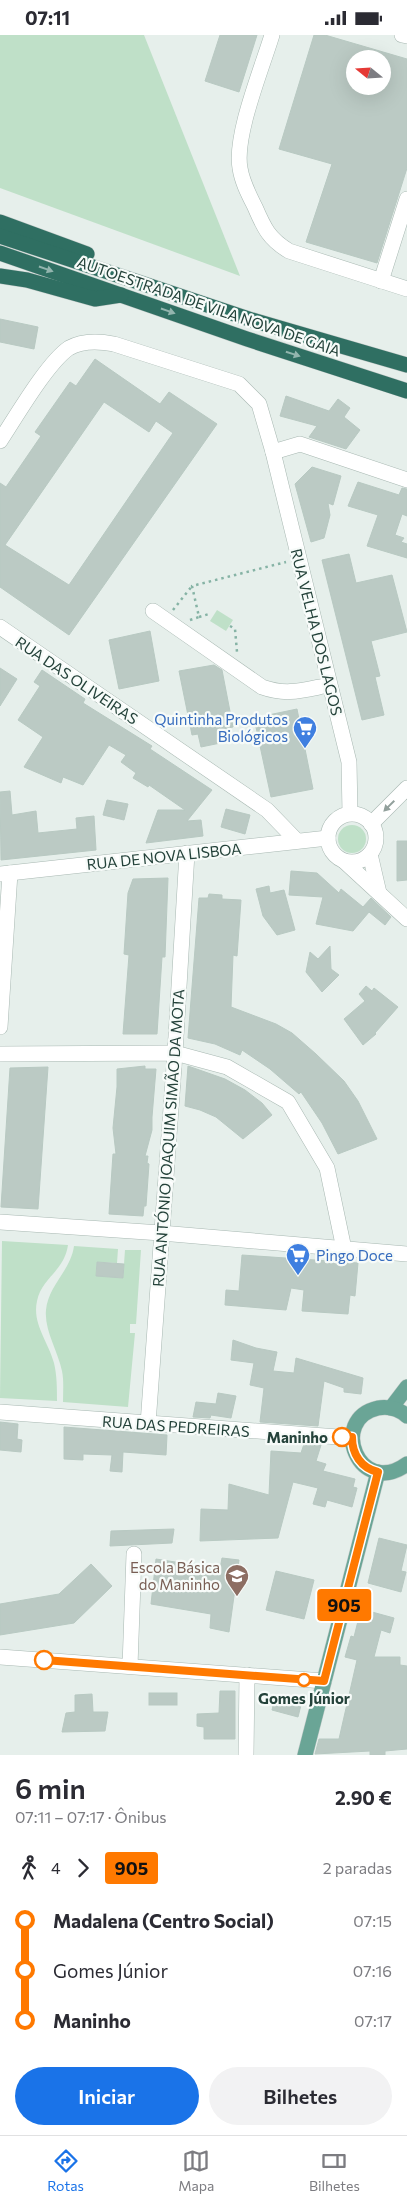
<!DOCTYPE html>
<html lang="pt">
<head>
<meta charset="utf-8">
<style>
  :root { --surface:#fff; --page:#f2f2f3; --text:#2b2b33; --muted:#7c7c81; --line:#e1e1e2; --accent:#1a73e8 }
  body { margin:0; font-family:Commissioner,sans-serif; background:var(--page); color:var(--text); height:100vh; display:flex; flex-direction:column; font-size:19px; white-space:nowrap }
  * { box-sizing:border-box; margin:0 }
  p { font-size:16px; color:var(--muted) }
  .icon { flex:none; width:28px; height:28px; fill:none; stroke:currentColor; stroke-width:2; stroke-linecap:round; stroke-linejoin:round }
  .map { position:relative; height:1720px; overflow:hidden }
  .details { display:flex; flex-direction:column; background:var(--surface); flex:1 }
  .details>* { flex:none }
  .badge { padding:0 10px; border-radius:4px; font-size:18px; line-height:32px }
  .needle { width:32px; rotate:288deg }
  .buttons { position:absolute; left:346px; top:15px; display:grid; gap:10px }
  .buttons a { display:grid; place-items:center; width:45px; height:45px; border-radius:50%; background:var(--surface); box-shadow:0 5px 20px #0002; font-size:25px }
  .map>.badge { position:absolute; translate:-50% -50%; box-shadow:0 0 0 2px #fff }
  .legs { display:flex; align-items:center; gap:8px; height:55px; padding:0 15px; font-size:16px }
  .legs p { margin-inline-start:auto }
  .head { display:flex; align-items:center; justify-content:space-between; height:85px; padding:0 15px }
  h1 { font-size:28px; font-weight:600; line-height:38px }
  .button { display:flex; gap:10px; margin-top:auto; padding:10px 15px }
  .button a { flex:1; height:58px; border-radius:30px; background:var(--accent); color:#fff; font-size:20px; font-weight:600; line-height:58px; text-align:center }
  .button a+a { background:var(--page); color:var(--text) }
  ul { padding:0 15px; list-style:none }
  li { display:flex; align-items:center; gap:18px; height:50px; font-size:19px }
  li i { display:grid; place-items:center; width:8px; height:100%; margin:0 6px; background:currentColor }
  li i::after { content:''; width:12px; height:12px; margin:-6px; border:4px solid; border-radius:50%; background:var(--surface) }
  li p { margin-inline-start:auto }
  li:first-child i { background:linear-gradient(#0000 50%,currentColor 0) }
  li:last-child i { background:linear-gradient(currentColor 50%,#0000 0) }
  .status { display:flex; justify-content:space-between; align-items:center; height:35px; padding:0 25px; background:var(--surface); direction:ltr }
  .status svg { height:14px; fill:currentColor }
  .menu { display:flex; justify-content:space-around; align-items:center; height:70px; border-top:1px solid var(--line); background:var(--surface); font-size:14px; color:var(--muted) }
  .menu a { display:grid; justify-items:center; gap:2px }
  .menu .selected { color:var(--accent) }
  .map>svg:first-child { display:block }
  .green { fill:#bfe0c8 }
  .building { fill:#bbcac4; stroke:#b8c9c2; fill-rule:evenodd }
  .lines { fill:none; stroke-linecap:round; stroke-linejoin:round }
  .minor-casing { stroke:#a8b8b2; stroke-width:16 }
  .major-casing { stroke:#c2cac8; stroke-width:16 }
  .highway-casing { stroke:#c2cac8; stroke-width:16 }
  .path { stroke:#86b3a5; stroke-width:2.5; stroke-dasharray:2.5 4; stroke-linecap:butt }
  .minor { stroke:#fff; stroke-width:15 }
  .major { stroke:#6aa596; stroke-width:15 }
  .highway { stroke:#2f6f62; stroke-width:15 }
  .oneway { fill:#93b5ae }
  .oneway2 { fill:#92a09c }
  .line-1-casing { stroke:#fff; stroke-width:11 }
  .line-1 { stroke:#ff7900; stroke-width:8 }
  .stop-1-dot { fill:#fff; stroke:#ff7900; stroke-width:2.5 }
  .labels { text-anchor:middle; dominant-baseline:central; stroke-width:4.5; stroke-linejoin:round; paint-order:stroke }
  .street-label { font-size:15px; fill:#24423a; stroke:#f7fbf9 }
  .shop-label { font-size:15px; fill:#366cbe; stroke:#f7fbf9; text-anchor:end }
  .stop-label { font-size:15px; font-weight:bold; fill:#24423a; stroke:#f7fbf9; text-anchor:end }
  .education-label { font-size:15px; fill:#785e54; stroke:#f7fbf9; text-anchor:end }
</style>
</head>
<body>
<div class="status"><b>07:11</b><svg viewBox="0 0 49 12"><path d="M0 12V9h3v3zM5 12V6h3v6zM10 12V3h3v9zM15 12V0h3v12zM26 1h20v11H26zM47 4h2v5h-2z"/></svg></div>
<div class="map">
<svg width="407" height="1720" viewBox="0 0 407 1720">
  <rect width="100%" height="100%" fill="#e6efeb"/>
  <g class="green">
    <path d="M0 0H144L240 241 0 153Z"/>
    <path d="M217 575 233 585 226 596 210 586Z"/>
    <circle cx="352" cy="804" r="14"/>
    <path d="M2 1206 68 1210C64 1237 42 1242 37 1266 32 1289 48 1306 54 1328 57 1341 57 1353 57 1366L0 1363Z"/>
    <path d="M74 1211 118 1214 117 1228 97 1227 96 1240 123 1243 125 1215H141L136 1289H130V1298H135L128 1372 63 1367C63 1356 64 1346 62 1336 58 1316 44 1295 46 1275 48 1251 71 1235 74 1211Z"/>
  </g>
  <g class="building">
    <path d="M220 0H257L239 57 205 46Z"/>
    <path d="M314 0H325L407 24V133L377 228 306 207 332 129 279 114ZM355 24H382V51H355Z"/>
    <path d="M0 284 38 292 34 314 0 307Z"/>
    <path d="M95 324 160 369 169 357 217 389 69 600 0 552V448L6 452 41 401 35 397 70 347 76 351ZM104 367 149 397 156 386 173 398 69 550 5 510Z"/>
    <path d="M286 361 329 376 338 364 350 373 344 382 360 395 346 414 309 402 317 391 280 381Z"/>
    <path d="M312 432 341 441 333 470 328 468 330 480 324 503 311 507 295 449Z"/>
    <path d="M358 447 399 460 402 453 407 454V481L402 479 395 500 404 503 401 507 407 509V523L367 511 378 480 348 471Z"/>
    <path d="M349 519 356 548 392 540 407 597 371 606 380 641 375 642 384 680 362 685 322 525Z"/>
    <path d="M150 596 159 646 119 654 109 605Z"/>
    <path d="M214 630 222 635 233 692 228 693 230 706 201 712 198 699 192 700 179 636Z"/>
    <path d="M0 633 17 644 0 671Z"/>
    <path d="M42 635 85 664 83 668 152 711 150 714 212 755 187 786 201 785 203 801 146 808 158 775H185L149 750 148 752 133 743 136 738 121 727 126 720 109 710 83 750 63 742 61 748 24 732 43 702 18 685 40 651 34 647Z"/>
    <path d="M297 674 313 754 271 762 254 683Z"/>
    <path d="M10 756 12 780 36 776 38 798 77 794 76 783 94 781 96 815 1 825 0 757Z"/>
    <path d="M107 765 128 769 124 785 103 780Z"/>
    <path d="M226 774 250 780 245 799 221 792Z"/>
    <path d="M397 806H407V845L397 846Z"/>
    <path d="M291 836 317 838 339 858 341 854 363 872 371 863 391 882 385 890 369 877 353 896 316 889 323 862 289 860Z"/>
    <path d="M168 843 165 922H162L157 999H123L129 920 124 919 128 858 133 844Z"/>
    <path d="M269 851 270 858 284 855 295 895 277 900 263 881 256 854Z"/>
    <path d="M209 859 222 860V864L241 865 237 921 233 920 231 972 276 989 292 998 316 1019 344 1046 358 1066 377 1104 338 1119 322 1088 301 1057 299 1059 270 1034 242 1015 240 1020 215 1009 188 1003 199 863H208Z"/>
    <path d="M330 911 331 934 339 940 322 957 306 937 310 917 318 924Z"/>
    <path d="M366 951 372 956 374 953 398 972 375 998 376 999 363 1010 344 984 365 966 359 959Z"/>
    <path d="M145 1031V1034H156L152 1082V1095L145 1121H148L147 1128 149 1129 146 1171H144L143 1181 109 1179 113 1119H116L113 1093 117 1052V1034Z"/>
    <path d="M188 1031 225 1044 245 1055 262 1068 272 1080 243 1104 216 1082 200 1075 185 1071Z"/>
    <path d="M48 1032 38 1174 1 1172 10 1033Z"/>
    <path d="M242 1220 358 1228 355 1261 350 1260 348 1279 302 1276 304 1255 291 1253 286 1275 225 1270 226 1255 239 1256Z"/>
    <path d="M97 1227 124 1229 123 1243 96 1241Z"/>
    <path d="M233 1305 256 1313 277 1317 273 1336 294 1338 296 1323 363 1343 361 1359 344 1357V1353L324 1346 318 1391 260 1387 264 1353 250 1350 254 1328 231 1325Z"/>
    <path d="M218 1358 236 1361 231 1383 211 1380 210 1383 193 1382 196 1367 216 1369Z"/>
    <path d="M0 1387 18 1389 17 1404 22 1405 21 1417 0 1415Z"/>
    <path d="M64 1392 167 1400 166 1420 123 1417 122 1437 110 1436 112 1420 83 1419V1425L64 1424Z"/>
    <path d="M304 1409 321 1410 316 1426 326 1429 323 1436 355 1444 353 1452 357 1453 352 1472 327 1465 325 1472 313 1469 318 1453 293 1447 278 1503 200 1506 201 1474 228 1475 229 1449 269 1460 271 1416 301 1418Z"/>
    <path d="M174 1494 172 1508 110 1511 111 1496Z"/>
    <path d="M379 1503 407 1510 401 1536 406 1537 401 1557 368 1548Z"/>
    <path d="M222 1523 239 1525 229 1597 210 1593 211 1579 151 1569 156 1524 220 1534Z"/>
    <path d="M91 1529 112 1551 74 1588 0 1600V1569L59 1559Z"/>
    <path d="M276 1536 314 1545 304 1584 266 1575Z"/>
    <path d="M361 1574 394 1583 390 1598 381 1595 374 1622H400V1630L407 1631V1714L385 1716V1720H370V1716L315 1719 319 1704H339L357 1625 345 1622 351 1601 354 1602Z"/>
    <path d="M220 1656H235V1704H204V1692L197 1691V1679L219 1678Z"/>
    <rect x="149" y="1658" width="28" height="12"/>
    <path d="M92 1659 93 1677H108L105 1696 62 1697 66 1678 75 1677V1660Z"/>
    <path d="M275 1663 301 1670 298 1682 272 1675Z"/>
  </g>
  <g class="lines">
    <g class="minor-casing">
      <g id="minor">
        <path d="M272 0C262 33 234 101 240 133 242 147 249 160 255 172 264 193 269 204 289 216L407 254"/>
        <path d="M402 0 407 1"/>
        <path d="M381 246 407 164"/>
        <path d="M0 406C16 382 47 328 69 313 83 305 99 306 114 309L239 349 259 369 273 417 349 727 350 778"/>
        <path d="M273 417 300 409 407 445"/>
        <path d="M153 576 262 652C287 661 303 655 329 650"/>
        <path d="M0 592 267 775 297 806"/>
        <circle cx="352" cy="803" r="24"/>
        <path d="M371 789 407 753"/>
        <path d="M370 819 379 858"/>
        <path d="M344 826 407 884"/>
        <path d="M0 839 328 803"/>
        <path d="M0 992 10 838"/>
        <path d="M0 1019 175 1018 227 1032 288 1067 327 1133 344 1214"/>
        <path d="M0 1187 161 1198 407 1219"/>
        <path d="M0 1377 352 1403"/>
        <path d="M148 1389 175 1018 187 818"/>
        <path d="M0 1622 324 1646"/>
        <path d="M130 1631 134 1519"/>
        <path d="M246 1720 247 1640"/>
      </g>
    </g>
    <g class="major-casing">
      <g id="major">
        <path d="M391 1373 407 1352"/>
        <path d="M407 1381C399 1374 388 1371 378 1373 328 1384 359 1464 407 1429"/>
        <path d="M305 1720 378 1437"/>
      </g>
    </g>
    <g class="highway-casing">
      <g id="highway">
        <path d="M0 187 87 219"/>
        <path d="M0 201 252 285 407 330"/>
        <path d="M0 218 247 304 407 356"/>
        <path d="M0 241 27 245 95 264 121 260"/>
      </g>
    </g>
    <g class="path">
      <path d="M173 575 192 551"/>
      <path d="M199 582 209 579"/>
      <path d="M190 585 199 582 192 551 286 527"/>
      <path d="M230 591 235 594 237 617"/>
    </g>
    <use href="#minor" class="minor"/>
    <use href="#major" class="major"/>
    <use href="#highway" class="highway"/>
  </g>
  <defs><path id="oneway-solid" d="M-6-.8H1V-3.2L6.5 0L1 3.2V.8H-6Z" transform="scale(1.25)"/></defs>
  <g class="oneway">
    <use href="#oneway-solid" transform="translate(46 234) rotate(19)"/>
    <use href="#oneway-solid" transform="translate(168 276) rotate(19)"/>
    <use href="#oneway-solid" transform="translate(293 319) rotate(18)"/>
  </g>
  <use class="oneway2" href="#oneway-solid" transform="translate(389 771) rotate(135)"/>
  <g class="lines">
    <g class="line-1-casing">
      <path id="line-1" d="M44 1625 324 1646 378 1437C361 1433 352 1419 352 1402H342"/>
    </g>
    <use href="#line-1" class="line-1"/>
  </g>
  <defs>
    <g id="supermarket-pin" transform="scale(1.25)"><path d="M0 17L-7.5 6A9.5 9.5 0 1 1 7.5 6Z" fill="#3f7fe0" stroke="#f7fbf9"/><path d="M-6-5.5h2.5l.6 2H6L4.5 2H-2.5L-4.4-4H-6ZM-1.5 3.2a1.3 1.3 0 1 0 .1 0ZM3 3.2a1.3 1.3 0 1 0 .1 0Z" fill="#fff"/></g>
    <g id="school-pin" transform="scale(1.25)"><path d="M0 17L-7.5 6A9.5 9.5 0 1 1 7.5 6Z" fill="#8d6e63" stroke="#f7fbf9"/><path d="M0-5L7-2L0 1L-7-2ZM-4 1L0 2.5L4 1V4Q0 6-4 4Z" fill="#fff"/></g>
  </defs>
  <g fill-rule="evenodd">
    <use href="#supermarket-pin" x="305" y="693"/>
    <use href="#supermarket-pin" x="298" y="1220"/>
    <use href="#school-pin" x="237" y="1541"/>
  </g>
  <g class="stop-1-dot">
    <circle cx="342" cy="1402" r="9"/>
    <circle cx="44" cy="1625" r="9"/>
    <circle cx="304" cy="1645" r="6"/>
  </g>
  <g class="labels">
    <g class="street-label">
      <text transform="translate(209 271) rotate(19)">AUTOESTRADA DE VILA NOVA DE GAIA</text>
      <text transform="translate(317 597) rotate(76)">RUA VELHA DOS LAGOS</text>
      <text transform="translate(77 645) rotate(34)">RUA DAS OLIVEIRAS</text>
      <text transform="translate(164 821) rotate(-6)">RUA DE NOVA LISBOA</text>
      <text transform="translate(168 1103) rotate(-86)">RUA ANTÓNIO JOAQUIM SIMÃO DA MOTA</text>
      <text transform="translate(176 1391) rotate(4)">RUA DAS PEDREIRAS</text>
    </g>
    <g class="shop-label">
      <text x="288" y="684">Quintinha Produtos<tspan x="288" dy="17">Biológicos</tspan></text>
      <text x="316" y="1220" text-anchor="start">Pingo Doce</text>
    </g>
    <g class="stop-label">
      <text x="328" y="1402">Maninho</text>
      <text x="304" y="1663" text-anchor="middle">Gomes Júnior</text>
    </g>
    <g class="education-label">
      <text x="220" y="1532">Escola Básica<tspan x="220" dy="17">do Maninho</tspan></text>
    </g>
  </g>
</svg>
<div class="buttons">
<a><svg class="needle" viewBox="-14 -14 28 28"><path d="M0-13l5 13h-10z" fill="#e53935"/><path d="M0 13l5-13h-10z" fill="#7c7c81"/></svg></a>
</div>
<b class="badge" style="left:344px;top:1570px;background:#ff7900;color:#111">905</b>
</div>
<section class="details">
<div class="head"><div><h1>6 min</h1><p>07:11 – 07:17 · Ônibus</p></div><b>2.90 €</b></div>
<div class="legs"><svg class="icon" aria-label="walk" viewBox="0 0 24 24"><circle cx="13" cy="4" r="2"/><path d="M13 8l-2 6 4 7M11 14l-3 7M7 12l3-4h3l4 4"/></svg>4<svg class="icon" aria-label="forward" viewBox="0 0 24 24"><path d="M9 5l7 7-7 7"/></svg><b class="badge" style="background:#ff7900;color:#111">905</b><p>2 paradas</p></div>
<ul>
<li><i style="color:#ff7900"></i><b>Madalena (Centro Social)</b><p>07:15</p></li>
<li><i style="color:#ff7900"></i><span>Gomes Júnior</span><p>07:16</p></li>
<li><i style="color:#ff7900"></i><b>Maninho</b><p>07:17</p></li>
</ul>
<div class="button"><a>Iniciar</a><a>Bilhetes</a></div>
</section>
<nav class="menu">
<a class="selected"><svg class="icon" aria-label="directions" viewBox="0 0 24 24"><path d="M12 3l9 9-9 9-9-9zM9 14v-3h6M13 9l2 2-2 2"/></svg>Rotas</a>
<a><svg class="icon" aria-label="map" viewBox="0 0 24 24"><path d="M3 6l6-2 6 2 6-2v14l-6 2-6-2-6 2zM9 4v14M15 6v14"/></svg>Mapa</a>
<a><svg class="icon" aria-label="tickets" viewBox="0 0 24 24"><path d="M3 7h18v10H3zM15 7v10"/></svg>Bilhetes</a>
</nav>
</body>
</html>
